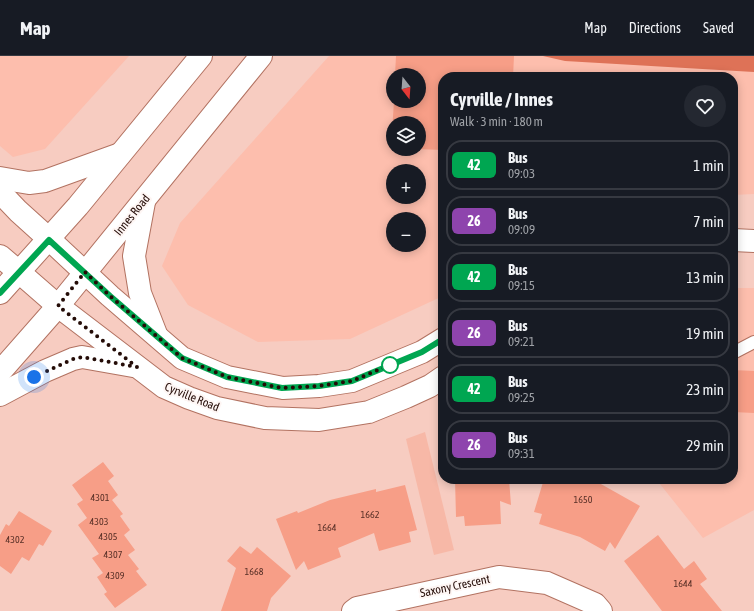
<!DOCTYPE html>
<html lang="en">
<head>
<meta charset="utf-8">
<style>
  :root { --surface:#171b24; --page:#242831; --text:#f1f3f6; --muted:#9ea1a6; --line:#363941 }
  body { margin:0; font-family:"Asap Condensed",sans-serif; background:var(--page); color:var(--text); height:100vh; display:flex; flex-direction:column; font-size:15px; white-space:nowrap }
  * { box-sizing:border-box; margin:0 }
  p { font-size:13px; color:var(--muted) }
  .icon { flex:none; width:22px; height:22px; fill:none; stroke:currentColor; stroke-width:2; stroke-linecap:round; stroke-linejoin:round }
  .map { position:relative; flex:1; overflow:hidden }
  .sheet { position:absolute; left:438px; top:16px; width:300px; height:412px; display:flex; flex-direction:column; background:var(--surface); border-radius:16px; box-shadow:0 2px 10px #0003 }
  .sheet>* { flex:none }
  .badge { padding:0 8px; border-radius:6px; font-size:14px; line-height:26px }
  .needle { width:26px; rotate:163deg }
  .tools { position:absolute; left:386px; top:12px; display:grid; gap:8px }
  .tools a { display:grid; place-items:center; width:40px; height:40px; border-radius:50%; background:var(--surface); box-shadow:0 2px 10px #0003; font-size:20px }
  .you { position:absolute; width:20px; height:20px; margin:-10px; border:3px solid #fff; border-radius:50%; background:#1a73e8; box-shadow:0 0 0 6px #1a73e833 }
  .map>.badge { position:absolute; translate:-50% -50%; box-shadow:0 0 0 2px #fff }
  .round { display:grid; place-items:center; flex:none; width:42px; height:42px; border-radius:21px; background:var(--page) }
  .summary { display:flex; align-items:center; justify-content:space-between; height:68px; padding:0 12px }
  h1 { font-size:19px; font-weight:700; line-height:30px }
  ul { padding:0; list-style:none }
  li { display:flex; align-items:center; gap:12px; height:50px; margin:0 8px 6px; padding:0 4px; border:2px solid var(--line); border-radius:16px }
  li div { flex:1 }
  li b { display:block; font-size:15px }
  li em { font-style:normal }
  li .badge { min-width:44px; font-weight:700; text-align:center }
  header { display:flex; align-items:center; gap:24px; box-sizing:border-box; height:56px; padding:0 20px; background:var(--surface); border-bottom:1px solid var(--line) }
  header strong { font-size:19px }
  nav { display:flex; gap:22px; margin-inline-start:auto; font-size:14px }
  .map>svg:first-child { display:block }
  .built { fill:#fdbead; fill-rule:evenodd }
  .green { fill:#f7b8a7 }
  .forest { fill:#de7257 }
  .building { fill:#f79e87 }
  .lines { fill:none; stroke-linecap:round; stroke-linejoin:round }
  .service-casing { stroke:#b27261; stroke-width:14 }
  .minor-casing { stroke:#b27261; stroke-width:24 }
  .secondary-casing { stroke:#b27261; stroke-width:24 }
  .service { stroke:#fff; stroke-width:12 }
  .minor { stroke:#fff; stroke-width:22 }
  .secondary { stroke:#fff; stroke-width:22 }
  .line-casing { stroke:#fff; stroke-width:9 }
  .line { stroke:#00a651; stroke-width:6 }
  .walk { stroke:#240c07; stroke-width:4; stroke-dasharray:0 7.2 }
  .stop-dot { fill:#fff; stroke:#00a651; stroke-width:2 }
  .labels { text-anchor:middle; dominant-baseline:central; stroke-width:4; stroke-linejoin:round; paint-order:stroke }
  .number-label { font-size:10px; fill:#593027 }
  .street-label { font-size:12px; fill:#240c07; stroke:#fef6f4 }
</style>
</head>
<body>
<header>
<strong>Map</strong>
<nav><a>Map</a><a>Directions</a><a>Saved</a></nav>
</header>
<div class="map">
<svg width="754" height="555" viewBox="0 0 754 555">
  <rect width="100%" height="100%" fill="#f7ccc1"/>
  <g class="built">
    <path d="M0 0H129L45 93 13 101 0 90Z"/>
    <path d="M329 0H754V138L733 139V21H443V240L350 283 258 286 188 249 162 210 180 167ZM393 19H419V45H393ZM393 67H419V93H393ZM393 115H419V141H393ZM393 163H419V189H393Z"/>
    <path d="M733 232H754V454L703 482 656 423H733Z"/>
  </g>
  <path class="green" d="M425 376 454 494 434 499 406 383Z"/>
  <path class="forest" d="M543 0H754V16L565 5Z"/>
  <g class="building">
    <path d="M396 0H514L513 21H443V94L416 93H419V67H393V92H391L394 45H419V19H395Z"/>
    <path d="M733 314 754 315V357L733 356Z"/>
    <path d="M103 406 114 420 108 425 118 439 112 444 123 458 120 460 130 474 124 479 135 494 128 499 139 513 136 515 147 529 115 552 104 538 107 536 97 521 103 517 92 502 99 498 78 469 87 462 77 448 83 444 72 429Z"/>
    <path d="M455 423H509L511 449 500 445 501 468 465 470 464 460 456 461Z"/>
    <path d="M544 423H592L640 450 615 493 610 486 605 495 580 481 539 468 542 458 534 456Z"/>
    <path d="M405 429 417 474 409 476 411 486 379 495 374 477 338 492 341 501 308 514 304 505 296 514 276 463 297 455 298 457 330 444 376 433V436Z"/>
    <path d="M19 455 52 475 43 490 39 488 29 505 22 501 11 518 0 510V479L6 468 9 470Z"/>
    <path d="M658 479 684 513 694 505 707 523 700 528 722 555H662L624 505Z"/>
    <path d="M240 490 251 498 257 491 291 520 271 542 267 555H221L236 512 227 505Z"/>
  </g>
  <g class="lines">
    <g class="service-casing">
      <path id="service" d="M733 297 754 286"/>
    </g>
    <g class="minor-casing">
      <g id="minor">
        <path d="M0 136 18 155 49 183"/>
        <path d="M0 200 19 216"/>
        <path d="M353 555 357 552 499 521 547 527 595 548 601 555"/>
      </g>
    </g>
    <g class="secondary-casing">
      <g id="secondary">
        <path d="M0 122 29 127 45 125 120 98"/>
        <path d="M144 146 134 200 140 237 156 278"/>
        <path d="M49 183 110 240 182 302 227 321 283 332 319 330 352 325 422 296 443 283"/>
        <path d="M733 184 754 185"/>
        <path d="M19 216 58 250 164 331 189 342 217 352 265 362 319 364 369 356 406 341 430 330 443 321"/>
        <path d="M0 237 78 150 201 0"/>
        <path d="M0 316 58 250 261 0"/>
        <path d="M0 339 45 315 73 303 82 301 133 310"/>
      </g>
    </g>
    <use href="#service" class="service"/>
    <use href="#minor" class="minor"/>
    <use href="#secondary" class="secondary"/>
  </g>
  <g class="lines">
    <g class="line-casing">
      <path id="line" d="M0 237 49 184 110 240 182 302 227 321 282 332 319 330 352 325 422 296 443 283"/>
    </g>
    <use href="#line" class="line"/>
    <path class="walk" d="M34 321 73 303 82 301 137 311 58 250 85 216 110 240 182 302 227 321 282 332 319 330 352 325 390 309"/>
  </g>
  <circle class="stop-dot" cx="390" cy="309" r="8"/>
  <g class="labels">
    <g class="number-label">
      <text x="100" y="441">4301</text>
      <text x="583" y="443">1650</text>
      <text x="370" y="458">1662</text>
      <text x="99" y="465">4303</text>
      <text x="327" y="471">1664</text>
      <text x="108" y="480">4305</text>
      <text x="15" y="483">4302</text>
      <text x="113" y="498">4307</text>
      <text x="254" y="515">1668</text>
      <text x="115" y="519">4309</text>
      <text x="683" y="527">1644</text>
    </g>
    <g class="street-label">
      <text transform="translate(132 159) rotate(-51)">Innes Road</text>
      <text transform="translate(192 341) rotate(22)">Cyrville Road</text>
      <text transform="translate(455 530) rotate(-12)">Saxony Crescent</text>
    </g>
  </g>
</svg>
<div class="tools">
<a><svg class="needle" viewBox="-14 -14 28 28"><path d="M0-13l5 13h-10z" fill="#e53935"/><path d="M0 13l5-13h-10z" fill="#9ea1a6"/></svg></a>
<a><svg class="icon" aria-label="layers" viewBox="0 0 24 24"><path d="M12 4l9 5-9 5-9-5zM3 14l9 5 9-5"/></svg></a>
<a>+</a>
<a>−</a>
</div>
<div class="you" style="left:34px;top:321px"></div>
<section class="sheet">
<div class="summary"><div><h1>Cyrville / Innes</h1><p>Walk · 3 min · 180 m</p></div><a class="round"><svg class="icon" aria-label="heart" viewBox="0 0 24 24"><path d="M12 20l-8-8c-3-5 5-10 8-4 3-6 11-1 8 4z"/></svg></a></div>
<ul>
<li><span class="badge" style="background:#00a651;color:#fff">42</span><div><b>Bus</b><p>09:03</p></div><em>1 min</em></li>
<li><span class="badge" style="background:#8e44ad;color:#fff">26</span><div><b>Bus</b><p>09:09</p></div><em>7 min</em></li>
<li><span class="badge" style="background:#00a651;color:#fff">42</span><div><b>Bus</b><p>09:15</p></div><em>13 min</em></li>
<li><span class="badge" style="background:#8e44ad;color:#fff">26</span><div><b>Bus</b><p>09:21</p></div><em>19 min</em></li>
<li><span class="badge" style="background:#00a651;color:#fff">42</span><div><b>Bus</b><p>09:25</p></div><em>23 min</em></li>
<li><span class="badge" style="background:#8e44ad;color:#fff">26</span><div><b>Bus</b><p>09:31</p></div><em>29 min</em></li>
</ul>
</section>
</div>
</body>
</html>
